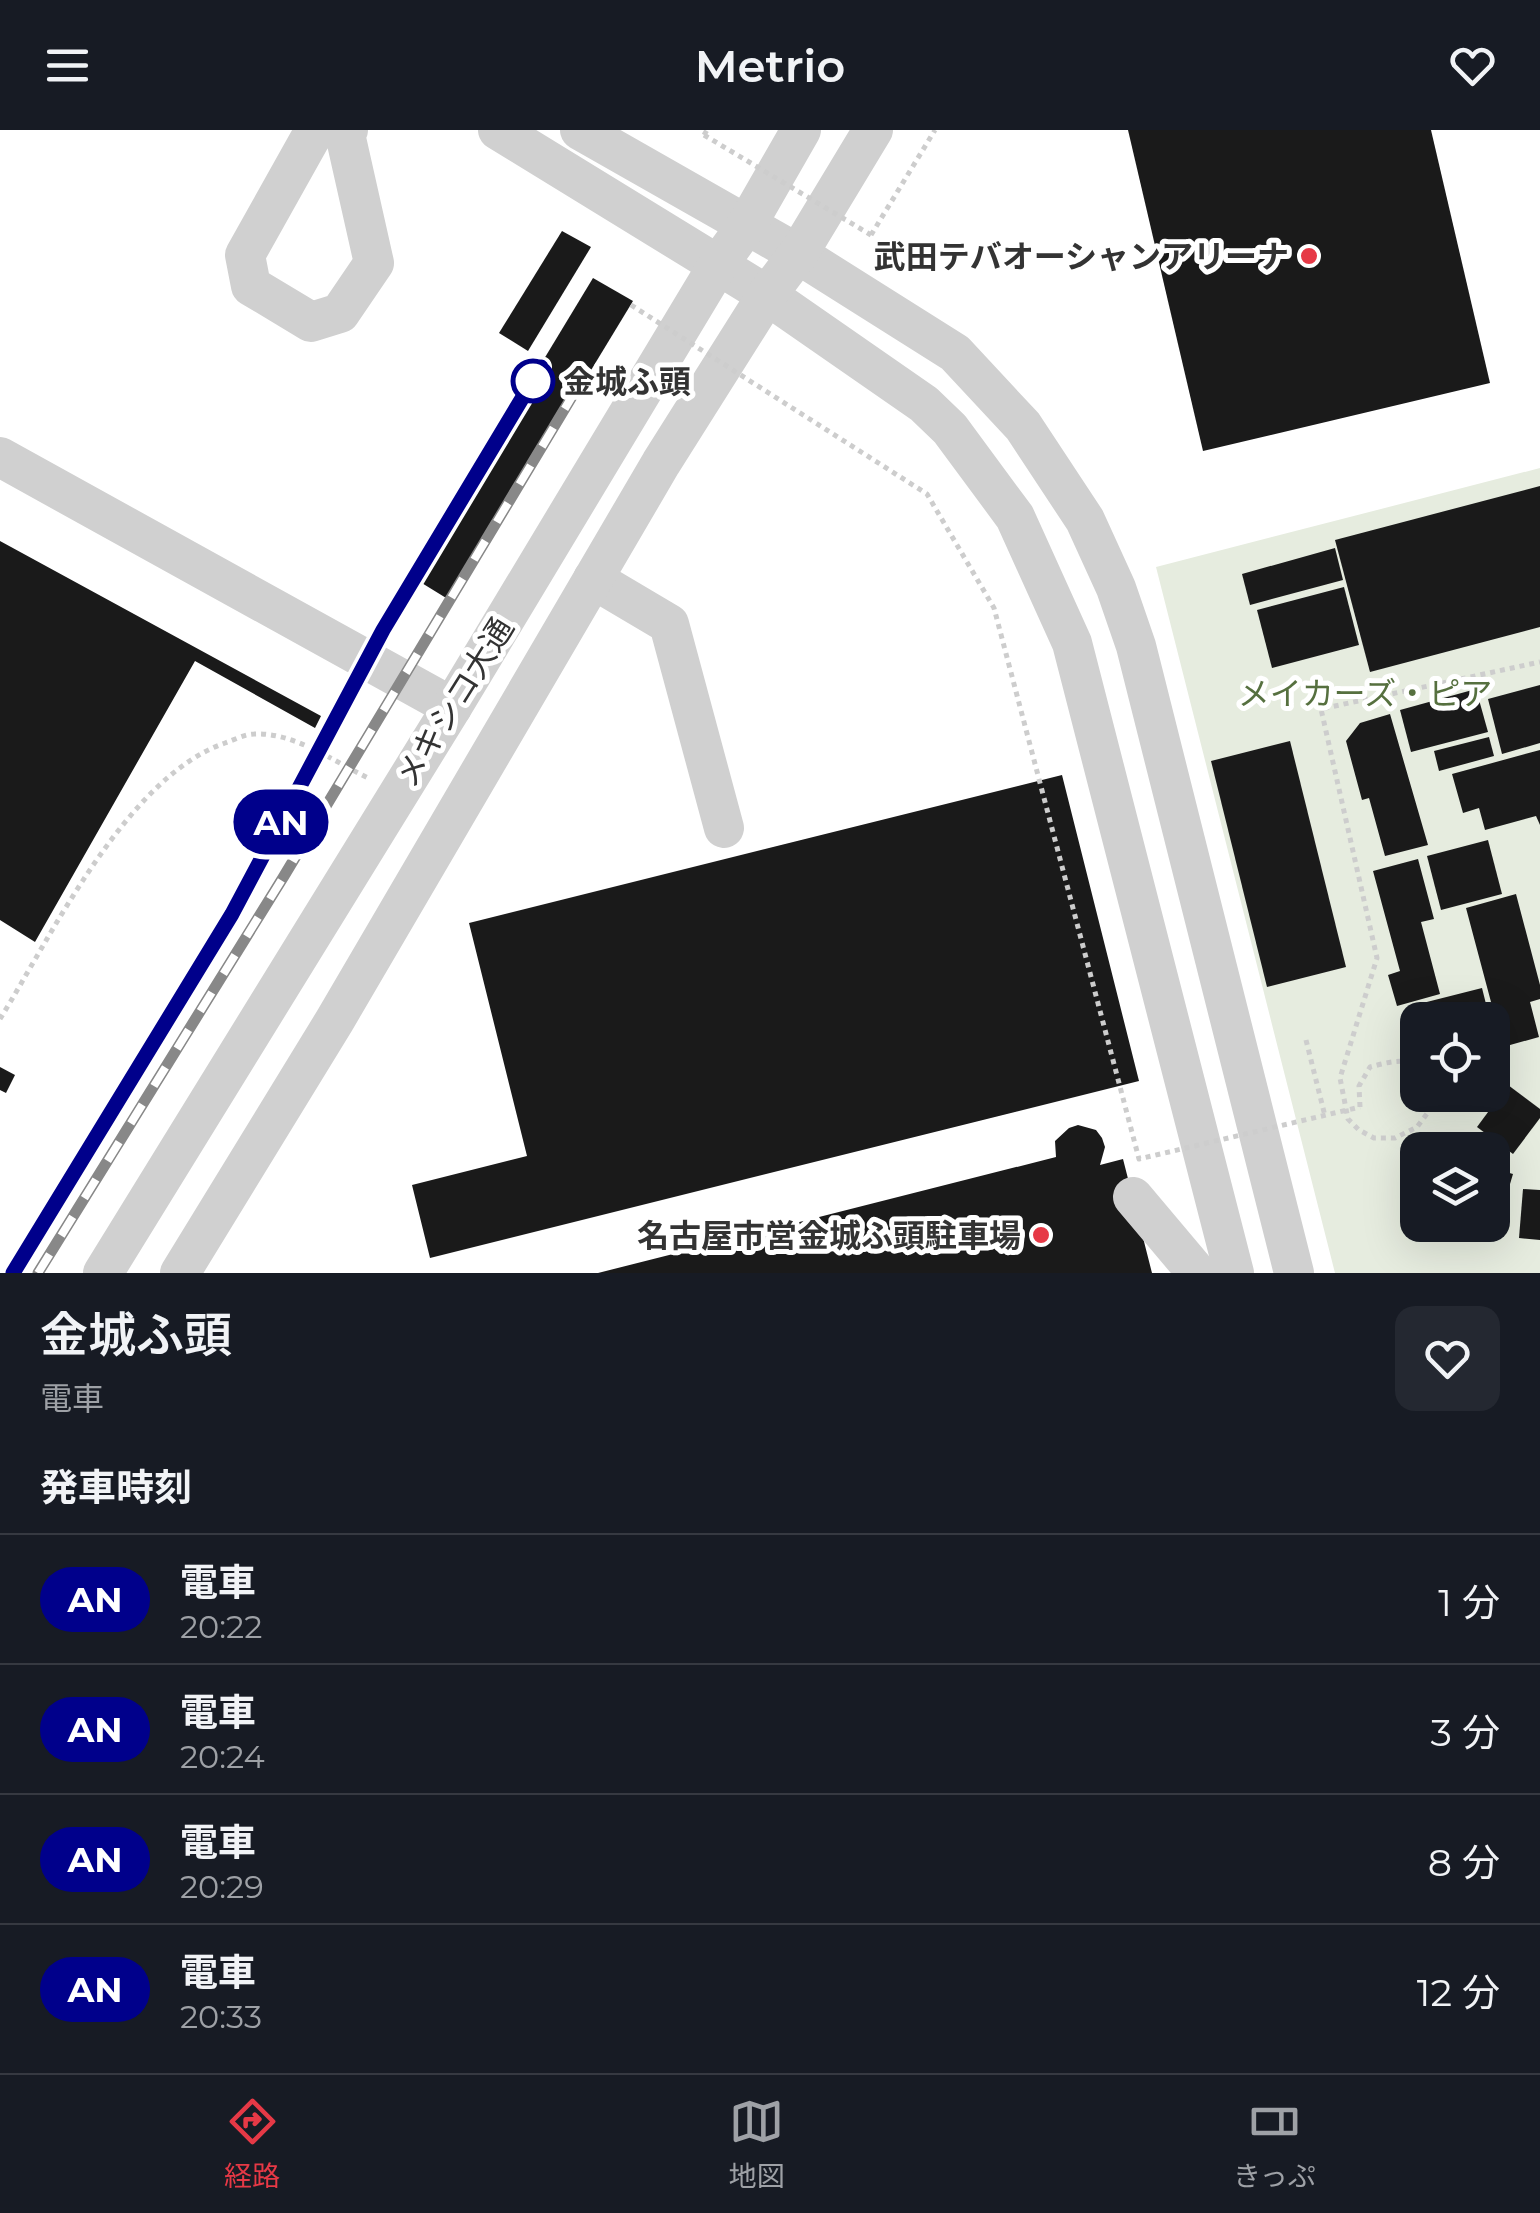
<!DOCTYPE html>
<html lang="ja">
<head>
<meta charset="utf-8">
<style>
  :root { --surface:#171b24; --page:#242831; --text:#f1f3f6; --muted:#9ea1a6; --line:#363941; --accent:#e63946 }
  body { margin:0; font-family:Montserrat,"Noto Sans JP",sans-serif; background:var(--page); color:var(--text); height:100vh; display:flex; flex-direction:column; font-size:38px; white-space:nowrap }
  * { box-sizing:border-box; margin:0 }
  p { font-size:32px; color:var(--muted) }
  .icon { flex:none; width:55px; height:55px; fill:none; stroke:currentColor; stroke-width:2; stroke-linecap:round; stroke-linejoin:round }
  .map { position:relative; height:1143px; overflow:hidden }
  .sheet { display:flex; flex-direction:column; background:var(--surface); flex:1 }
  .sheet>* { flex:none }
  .badge { padding:0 20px; border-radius:32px; font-size:35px; line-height:65px }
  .fabs { position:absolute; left:1400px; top:872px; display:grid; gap:20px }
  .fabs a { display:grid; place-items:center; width:110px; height:110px; border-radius:20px; background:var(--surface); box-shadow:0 10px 40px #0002; font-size:50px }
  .map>.badge { position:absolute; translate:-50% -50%; box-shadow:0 0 0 5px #fff }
  h2 { padding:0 40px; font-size:38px; line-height:90px }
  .round { display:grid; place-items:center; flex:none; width:105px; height:105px; border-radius:20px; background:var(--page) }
  .head { display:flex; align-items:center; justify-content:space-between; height:170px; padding:0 40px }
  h1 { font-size:48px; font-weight:600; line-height:75px }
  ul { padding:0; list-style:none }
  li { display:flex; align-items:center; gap:30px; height:130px; padding:0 40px; border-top:2px solid var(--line) }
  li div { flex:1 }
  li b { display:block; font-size:38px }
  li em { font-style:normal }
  li .badge { min-width:110px; font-weight:700; text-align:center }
  header { display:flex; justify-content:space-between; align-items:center; height:130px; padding:0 40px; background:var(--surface); font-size:45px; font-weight:600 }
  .menu { display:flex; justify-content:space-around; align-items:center; height:140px; border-top:2px solid var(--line); background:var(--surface); font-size:28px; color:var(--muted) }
  .menu a { display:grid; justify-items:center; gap:5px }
  .menu .current { color:var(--accent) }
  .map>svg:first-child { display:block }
  .green { fill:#e6ecdf; fill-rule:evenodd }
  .building { fill:#1a1a1a }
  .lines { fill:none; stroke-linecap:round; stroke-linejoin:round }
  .path { stroke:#cdcdcd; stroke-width:5; stroke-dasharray:5 5; stroke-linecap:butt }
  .minor { stroke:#d0d0d0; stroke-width:40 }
  .rail-casing { stroke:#888; stroke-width:11 }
  .rail { stroke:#fff; stroke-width:8; stroke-dasharray:22; stroke-linecap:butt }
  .path-bridge { stroke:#cdcdcd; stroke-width:5; stroke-dasharray:5 5; stroke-linecap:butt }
  .line-casing { stroke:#fff; stroke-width:22 }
  .line { stroke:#00008b; stroke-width:15 }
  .poi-dot { fill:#e63946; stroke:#fff; stroke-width:4 }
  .stop-dot { fill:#fff; stroke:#00008b; stroke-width:5 }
  .labels { text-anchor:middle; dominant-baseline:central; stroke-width:10; stroke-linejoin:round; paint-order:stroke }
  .poi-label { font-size:32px; font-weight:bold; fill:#333; stroke:#fff; text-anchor:end }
  .stop-label { font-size:32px; font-weight:bold; fill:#333; stroke:#fff; text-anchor:start }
  .park-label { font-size:32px; fill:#56703f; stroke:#fff }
  .street-label { font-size:32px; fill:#333; stroke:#fff }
</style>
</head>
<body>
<header><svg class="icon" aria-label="menu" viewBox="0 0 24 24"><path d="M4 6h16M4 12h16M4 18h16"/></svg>Metrio<svg class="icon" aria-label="heart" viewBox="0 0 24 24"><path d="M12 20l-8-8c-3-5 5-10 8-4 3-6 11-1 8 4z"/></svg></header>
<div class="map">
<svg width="1540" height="1143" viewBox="0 0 1540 1143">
  <rect width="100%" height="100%" fill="#fff"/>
  <path class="green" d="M1540 338V1143H1335L1156 437ZM1418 890H1492V965H1418ZM1418 1020H1492V1095H1418Z"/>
  <g class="building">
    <path d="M1128 0H1431L1490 253 1203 321Z"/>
    <path d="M562 101 591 117 528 221 499 203Z"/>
    <path d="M593 148 633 171 451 471 412 447Z"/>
    <path d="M1540 356V497L1370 542 1335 410Z"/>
    <path d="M0 411 321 586 315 598 195 531 35 812 0 790Z"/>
    <path d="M1335 418 1343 450 1250 475 1242 444Z"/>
    <path d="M1344 457 1359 515 1272 538 1257 480Z"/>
    <path d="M1540 555V613L1502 624 1488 569Z"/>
    <path d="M1476 559 1488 602 1411 622 1400 580Z"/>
    <path d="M1390 584 1428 715 1385 726 1369 668 1362 670 1346 611 1360 593Z"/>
    <path d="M1489 607 1494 626 1439 641 1434 621Z"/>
    <path d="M1290 611 1346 837 1267 857 1211 631Z"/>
    <path d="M1540 620V695L1536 686 1485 700 1479 678 1463 683 1452 644Z"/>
    <path d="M1062 645 1139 951 430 1128 412 1055 527 1026 469 793Z"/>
    <path d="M1488 710 1502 764 1441 780 1427 726Z"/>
    <path d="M1418 729 1434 789 1421 792 1440 864 1397 876 1388 845 1400 841 1373 741Z"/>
    <path d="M1516 764 1540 855V869L1530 872 1539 907 1503 917 1466 778Z"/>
    <path d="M1482 858 1490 890H1418V895L1411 892 1407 877Z"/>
    <path d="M0 937 15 945 6 963 0 960Z"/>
    <path d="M1508 955 1540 979V988L1513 1024 1477 997Z"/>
    <path d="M1078 995 1096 1000 1102 1008 1105 1017 1100 1035 1123 1029 1152 1143H598L1056 1027 1055 1011 1069 998Z"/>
    <path d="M1492 1038 1513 1044 1499 1091 1492 1089Z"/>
    <path d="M1523 1059 1540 1060V1110L1519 1108Z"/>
  </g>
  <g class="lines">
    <g class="path">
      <path d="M704 5 707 0"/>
      <path d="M871 105 935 0"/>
      <path d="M0 889C53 803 127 647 225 613 234 610 245 604 254 604 294 602 333 631 368 648"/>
      <path d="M1306 910 1325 986"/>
      <path d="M1432 965 1429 981 1417 997 1395 1008H1374L1359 1000 1348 989 1340 948 1377 828 1321 579 1540 532"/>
      <path d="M1360 977 1359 956 1370 937C1385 933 1404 927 1418 936"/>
    </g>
    <g class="minor">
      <path d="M315 0 245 125 251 156 311 192 340 183 374 133 345 4 348 0"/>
      <path d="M498 0 767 165 924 274 950 299 1015 387 1072 513 1234 1143"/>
      <path d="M580 0 798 124 955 223 1023 296 1085 390 1116 458 1136 516 1294 1143"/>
      <path d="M0 327 452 577"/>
      <path d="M593 449 669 494 724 698"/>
      <path d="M1133 1067 1197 1143"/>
      <path d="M103 1143 452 577 718 135 746 96 801 0"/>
      <path d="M180 1143 335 890 661 333 767 165 798 124 873 0"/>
    </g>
    <g class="rail-casing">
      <g id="rail">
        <path d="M13 1143 232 784 383 500 541 237"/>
        <path d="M38 1143 284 746 582 250"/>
      </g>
    </g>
    <use href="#rail" class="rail"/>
    <g class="path-bridge">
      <path d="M704 5 871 105"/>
      <path d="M631 175 927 364 994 478 1139 1029 1360 977"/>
    </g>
  </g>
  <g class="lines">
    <g class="line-casing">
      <path id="line" d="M13 1143 232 784 383 500 541 237"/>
    </g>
    <use href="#line" class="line"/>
  </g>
  <g class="poi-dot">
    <circle cx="1309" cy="126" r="10"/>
    <circle cx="1041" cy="1105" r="10"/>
  </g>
  <circle class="stop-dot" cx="533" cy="251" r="20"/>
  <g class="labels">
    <g class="poi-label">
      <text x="1289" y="126">武田テバオーシャンアリーナ</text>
      <text x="1021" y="1105">名古屋市営金城ふ頭駐車場</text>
    </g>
    <g class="stop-label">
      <text x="563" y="251">金城ふ頭</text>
    </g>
    <g class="park-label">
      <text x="1365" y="563">メイカーズ・ピア</text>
    </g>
    <g class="street-label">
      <text transform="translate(454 572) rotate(-58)">メキシコ大通</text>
    </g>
  </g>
</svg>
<div class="fabs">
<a><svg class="icon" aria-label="locate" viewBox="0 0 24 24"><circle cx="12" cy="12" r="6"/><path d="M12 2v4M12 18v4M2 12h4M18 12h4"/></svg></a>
<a><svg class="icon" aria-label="layers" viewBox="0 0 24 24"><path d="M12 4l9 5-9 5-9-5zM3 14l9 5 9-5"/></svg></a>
</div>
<b class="badge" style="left:281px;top:692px;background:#00008b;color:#fff">AN</b>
</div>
<section class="sheet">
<div class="head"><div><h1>金城ふ頭</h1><p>電車</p></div><a class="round"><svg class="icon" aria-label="heart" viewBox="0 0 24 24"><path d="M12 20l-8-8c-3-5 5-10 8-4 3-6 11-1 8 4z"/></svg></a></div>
<h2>発車時刻</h2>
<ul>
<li><span class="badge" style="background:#00008b;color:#fff">AN</span><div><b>電車</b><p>20:22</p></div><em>1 分</em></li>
<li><span class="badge" style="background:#00008b;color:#fff">AN</span><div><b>電車</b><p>20:24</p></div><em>3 分</em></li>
<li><span class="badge" style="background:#00008b;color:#fff">AN</span><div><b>電車</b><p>20:29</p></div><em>8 分</em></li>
<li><span class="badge" style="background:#00008b;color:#fff">AN</span><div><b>電車</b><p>20:33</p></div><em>12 分</em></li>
</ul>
</section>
<nav class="menu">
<a class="current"><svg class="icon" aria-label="directions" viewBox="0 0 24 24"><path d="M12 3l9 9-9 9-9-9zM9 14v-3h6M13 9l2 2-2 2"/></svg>経路</a>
<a><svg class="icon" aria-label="map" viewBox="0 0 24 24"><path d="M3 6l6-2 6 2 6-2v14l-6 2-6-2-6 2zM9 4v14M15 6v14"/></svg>地図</a>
<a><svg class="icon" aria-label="tickets" viewBox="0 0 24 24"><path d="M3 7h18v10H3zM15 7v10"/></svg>きっぷ</a>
</nav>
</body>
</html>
